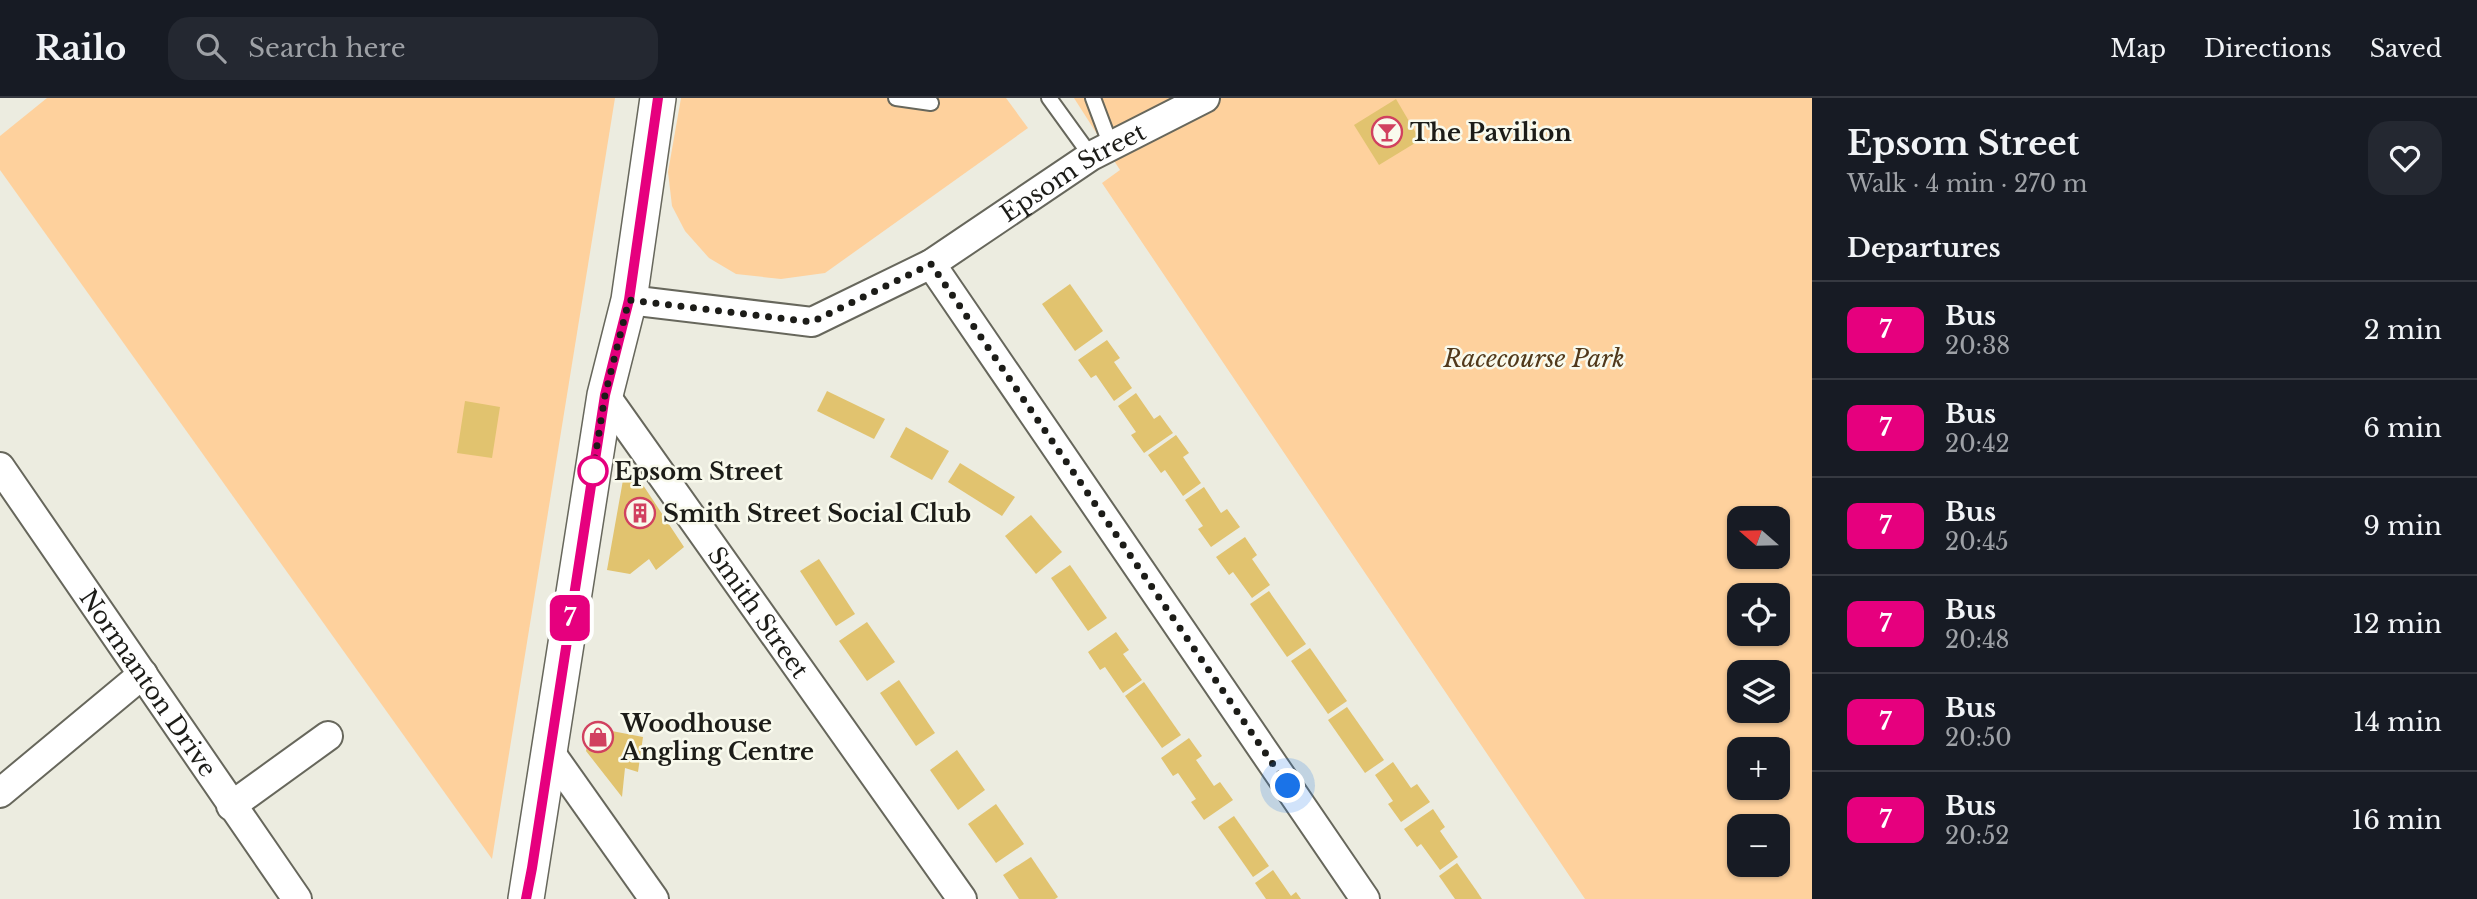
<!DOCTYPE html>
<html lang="en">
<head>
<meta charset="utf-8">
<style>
  :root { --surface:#171b24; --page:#242831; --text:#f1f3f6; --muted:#9ea1a6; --line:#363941 }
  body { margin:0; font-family:"Libre Baskerville",serif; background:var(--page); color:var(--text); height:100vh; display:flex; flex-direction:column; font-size:26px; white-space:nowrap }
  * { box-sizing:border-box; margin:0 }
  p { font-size:23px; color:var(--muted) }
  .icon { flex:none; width:38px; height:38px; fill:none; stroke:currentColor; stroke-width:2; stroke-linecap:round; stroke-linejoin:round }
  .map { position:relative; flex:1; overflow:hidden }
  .sheet { display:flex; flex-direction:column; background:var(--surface); width:665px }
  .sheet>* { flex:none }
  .badge { padding:0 14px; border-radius:10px; font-size:24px; line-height:46px }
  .needle { width:46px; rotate:290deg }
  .tools { position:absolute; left:1727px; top:408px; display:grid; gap:14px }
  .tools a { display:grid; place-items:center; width:63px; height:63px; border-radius:14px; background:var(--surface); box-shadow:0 2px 5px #0004; font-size:35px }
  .you { position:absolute; width:35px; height:35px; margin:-18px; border:5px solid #fff; border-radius:50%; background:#1a73e8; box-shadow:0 0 0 10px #1a73e833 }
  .map>.badge { position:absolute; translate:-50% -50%; box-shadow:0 0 0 4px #fff }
  h2 { padding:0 35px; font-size:26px; line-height:63px }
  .round { display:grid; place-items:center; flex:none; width:74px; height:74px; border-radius:21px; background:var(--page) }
  .head { display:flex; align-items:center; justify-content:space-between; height:119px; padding:0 35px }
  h1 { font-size:33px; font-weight:800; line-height:52px }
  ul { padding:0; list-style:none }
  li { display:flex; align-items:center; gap:21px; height:98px; padding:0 35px; border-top:2px solid var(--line) }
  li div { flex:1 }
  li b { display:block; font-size:26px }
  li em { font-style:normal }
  li .badge { min-width:77px; font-weight:700; text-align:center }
  header { display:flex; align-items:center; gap:42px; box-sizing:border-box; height:98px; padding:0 35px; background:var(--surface); border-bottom:2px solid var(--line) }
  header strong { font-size:33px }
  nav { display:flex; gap:38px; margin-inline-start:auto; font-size:24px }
  .search { width:490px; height:63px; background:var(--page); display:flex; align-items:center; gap:18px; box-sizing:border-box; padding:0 24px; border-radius:21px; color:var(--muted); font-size:26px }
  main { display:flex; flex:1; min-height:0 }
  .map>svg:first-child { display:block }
  .green { fill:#fed19d; fill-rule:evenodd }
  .building { fill:#e1c36f }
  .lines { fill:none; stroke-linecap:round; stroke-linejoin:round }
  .service-casing { stroke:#67675c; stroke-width:18 }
  .minor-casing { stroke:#67675c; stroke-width:32 }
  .tertiary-casing { stroke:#67675c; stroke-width:38 }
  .service { stroke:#fff; stroke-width:14 }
  .minor { stroke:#fff; stroke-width:28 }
  .tertiary { stroke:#fff; stroke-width:35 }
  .line-casing { stroke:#fff; stroke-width:16 }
  .line { stroke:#e6007e; stroke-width:10 }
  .walk { stroke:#1c1c18; stroke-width:7; stroke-dasharray:0 12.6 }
  .stop-dot { fill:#fff; stroke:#e6007e; stroke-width:3.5 }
  .labels { text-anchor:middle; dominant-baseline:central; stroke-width:5; stroke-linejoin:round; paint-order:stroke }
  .poi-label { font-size:24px; font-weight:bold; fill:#1c1c18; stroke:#f9faed; text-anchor:start }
  .street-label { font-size:24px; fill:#1c1c18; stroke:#f9faed }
  .park-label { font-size:24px; font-style:italic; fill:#51391b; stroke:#f9faed }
  .stop-label { font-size:24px; font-weight:bold; fill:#1c1c18; stroke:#f9faed; text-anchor:start }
</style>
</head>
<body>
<header>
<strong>Railo</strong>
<div class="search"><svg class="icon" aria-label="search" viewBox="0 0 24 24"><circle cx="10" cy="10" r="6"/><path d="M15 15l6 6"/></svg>Search here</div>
<nav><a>Map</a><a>Directions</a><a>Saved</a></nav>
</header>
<main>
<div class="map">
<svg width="1812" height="801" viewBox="0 0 1812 801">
  <rect width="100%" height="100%" fill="#ecece0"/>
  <g class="green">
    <path d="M47 0H615L492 761 0 72V38Z"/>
    <path d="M681 0H1006L1028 30 825 175 781 181 736 176 709 160 685 133 672 108 668 74Z"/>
    <path d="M1074 0H1812V801H1585L1102 85 1120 72ZM1740 420H1778V458H1740ZM1740 497H1778V536H1740ZM1740 574H1778V612H1740ZM1740 651H1778V690H1740ZM1740 728H1778V766H1740Z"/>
  </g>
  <g class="building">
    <path d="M1396 1 1420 42 1379 67 1354 27Z"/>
    <path d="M1070 186 1103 233 1075 253 1042 206Z"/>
    <path d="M1107 242 1120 260 1114 264 1132 290 1114 303 1096 277 1091 280 1078 262Z"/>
    <path d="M827 293 885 321 874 341 817 313Z"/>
    <path d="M1136 295 1154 321 1160 317 1173 335 1144 355 1131 337 1136 334 1118 308Z"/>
    <path d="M465 303 500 309 492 360 457 355Z"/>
    <path d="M906 329 949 353 932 382 890 359Z"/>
    <path d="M1176 337 1189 355 1183 359 1201 385 1183 398 1165 372 1161 375 1148 357Z"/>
    <path d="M960 365 1015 399 1002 418 948 384Z"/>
    <path d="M637 378 684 449 656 472 649 461 630 476 607 472 623 382Z"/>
    <path d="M1204 389 1221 415 1227 411 1240 429 1211 449 1198 431 1203 428 1185 402Z"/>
    <path d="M1031 417 1062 454 1036 476 1005 438Z"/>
    <path d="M1245 439 1257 457 1252 461 1270 487 1252 500 1233 474 1229 477 1216 459Z"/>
    <path d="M819 461 855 516 836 528 800 473Z"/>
    <path d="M1070 467 1107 520 1088 533 1051 480Z"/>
    <path d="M1269 493 1306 546 1287 559 1250 506Z"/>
    <path d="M867 524 895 564 867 583 839 543Z"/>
    <path d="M1116 534 1129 552 1123 556 1142 582 1123 595 1105 569 1100 572 1088 554Z"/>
    <path d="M1310 550 1347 603 1328 616 1291 563Z"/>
    <path d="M899 582 935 635 916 648 880 595Z"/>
    <path d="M1144 584 1181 637 1162 650 1125 598Z"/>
    <path d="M1347 609 1384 662 1365 675 1328 622Z"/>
    <path d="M591 629 643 639 638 674 625 670 622 699 586 653Z"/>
    <path d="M1189 640 1202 658 1196 662 1214 688 1220 684 1233 702 1204 722 1191 704 1196 701 1178 675 1173 678 1161 660Z"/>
    <path d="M957 652 985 692 958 712 930 672Z"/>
    <path d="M1393 664 1411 690 1417 686 1430 704 1401 724 1388 706 1393 703 1375 677Z"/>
    <path d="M996 706 1024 746 996 765 968 726Z"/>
    <path d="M1433 711 1445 729 1440 733 1458 759 1440 772 1421 746 1417 749 1404 731Z"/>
    <path d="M1234 718 1269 768 1253 779 1218 729Z"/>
    <path d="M1031 759 1058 799 1055 801H1019L1003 777Z"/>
    <path d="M1457 765 1476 792 1482 801H1455L1439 778Z"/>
    <path d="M1273 772 1291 798 1296 794 1301 801H1266L1255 785Z"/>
  </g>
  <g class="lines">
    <g class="service-casing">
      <g id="service">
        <path d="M896 0 931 5"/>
        <path d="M1049 0 1091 58"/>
        <path d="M1093 0 1111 48"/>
      </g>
    </g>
    <g class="minor-casing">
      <g id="minor">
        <path d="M931 166 1365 801"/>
        <path id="s1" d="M629 202 812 224 931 166 1091 58 1205 0"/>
        <path id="s2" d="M605 297 962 801"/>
        <path id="s3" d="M0 369 297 801"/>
        <path d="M550 654 654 801"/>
        <path d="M0 695 143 576"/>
        <path d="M231 708 328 638"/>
      </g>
    </g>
    <g class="tertiary-casing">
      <path id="tertiary" d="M526 801 605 297 629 202 658 0"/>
    </g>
    <use href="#service" class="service"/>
    <use href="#minor" class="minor"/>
    <use href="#tertiary" class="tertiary"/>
  </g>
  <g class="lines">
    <g class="line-casing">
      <path id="line" d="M526 801 532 770 605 297 629 202 658 0"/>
    </g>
    <use href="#line" class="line"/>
    <path class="walk" d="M593 373 592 379 605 297 629 202 812 224 931 166 1288 688"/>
  </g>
  <defs>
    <g id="bar-ring" transform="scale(1.575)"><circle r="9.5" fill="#f9faed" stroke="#d1415f" stroke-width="1.5"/><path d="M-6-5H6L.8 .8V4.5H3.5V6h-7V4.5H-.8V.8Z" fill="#d1415f"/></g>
    <g id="building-ring" transform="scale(1.575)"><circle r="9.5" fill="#f9faed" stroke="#d1415f" stroke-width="1.5"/><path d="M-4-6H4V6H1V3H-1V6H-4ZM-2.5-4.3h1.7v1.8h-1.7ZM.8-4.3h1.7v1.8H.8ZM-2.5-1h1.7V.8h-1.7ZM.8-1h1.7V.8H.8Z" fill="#d1415f"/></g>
    <g id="shop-ring" transform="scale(1.575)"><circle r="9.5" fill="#f9faed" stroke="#d1415f" stroke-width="1.5"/><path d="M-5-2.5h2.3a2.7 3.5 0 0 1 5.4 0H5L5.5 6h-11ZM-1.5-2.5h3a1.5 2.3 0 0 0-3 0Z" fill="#d1415f"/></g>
  </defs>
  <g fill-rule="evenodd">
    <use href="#bar-ring" x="1387" y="34"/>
    <use href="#building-ring" x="640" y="415"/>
    <use href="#shop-ring" x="598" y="639"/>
  </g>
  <circle class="stop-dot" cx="593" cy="373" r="14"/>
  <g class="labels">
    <g class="poi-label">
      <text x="1410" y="34">The Pavilion</text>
      <text x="663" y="415">Smith Street Social Club</text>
      <text x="621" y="625">Woodhouse<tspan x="621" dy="28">Angling Centre</tspan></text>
    </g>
    <g class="street-label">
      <text stroke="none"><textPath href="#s1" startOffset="486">Epsom Street</textPath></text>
      <text stroke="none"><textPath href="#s2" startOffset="266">Smith Street</textPath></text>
      <text stroke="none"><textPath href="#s3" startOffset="262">Normanton Drive</textPath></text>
    </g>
    <g class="park-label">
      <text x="1534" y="260">Racecourse Park</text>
    </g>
    <g class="stop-label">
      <text x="614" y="373">Epsom Street</text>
    </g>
  </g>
</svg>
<div class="tools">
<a><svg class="needle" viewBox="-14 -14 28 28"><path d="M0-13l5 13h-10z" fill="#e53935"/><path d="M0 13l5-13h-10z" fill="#9ea1a6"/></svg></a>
<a><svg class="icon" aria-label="locate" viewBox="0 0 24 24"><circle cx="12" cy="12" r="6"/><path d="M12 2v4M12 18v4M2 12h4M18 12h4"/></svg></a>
<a><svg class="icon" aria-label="layers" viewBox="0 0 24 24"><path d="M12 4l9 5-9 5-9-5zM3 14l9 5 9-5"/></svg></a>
<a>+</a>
<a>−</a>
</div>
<div class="you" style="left:1288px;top:688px"></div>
<b class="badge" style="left:570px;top:520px;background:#e6007e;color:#fff">7</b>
</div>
<section class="sheet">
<div class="head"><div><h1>Epsom Street</h1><p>Walk · 4 min · 270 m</p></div><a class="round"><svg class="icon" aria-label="heart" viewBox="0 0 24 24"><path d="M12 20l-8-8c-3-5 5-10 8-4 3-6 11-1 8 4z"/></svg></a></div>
<h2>Departures</h2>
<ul>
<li><span class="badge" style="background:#e6007e;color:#fff">7</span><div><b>Bus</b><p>20:38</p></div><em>2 min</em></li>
<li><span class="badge" style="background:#e6007e;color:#fff">7</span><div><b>Bus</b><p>20:42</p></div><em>6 min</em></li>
<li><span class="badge" style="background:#e6007e;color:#fff">7</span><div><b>Bus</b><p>20:45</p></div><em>9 min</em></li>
<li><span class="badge" style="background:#e6007e;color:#fff">7</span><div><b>Bus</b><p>20:48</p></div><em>12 min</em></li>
<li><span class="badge" style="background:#e6007e;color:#fff">7</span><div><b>Bus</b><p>20:50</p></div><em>14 min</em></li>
<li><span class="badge" style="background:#e6007e;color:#fff">7</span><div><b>Bus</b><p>20:52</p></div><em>16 min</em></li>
</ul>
</section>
</main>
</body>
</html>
